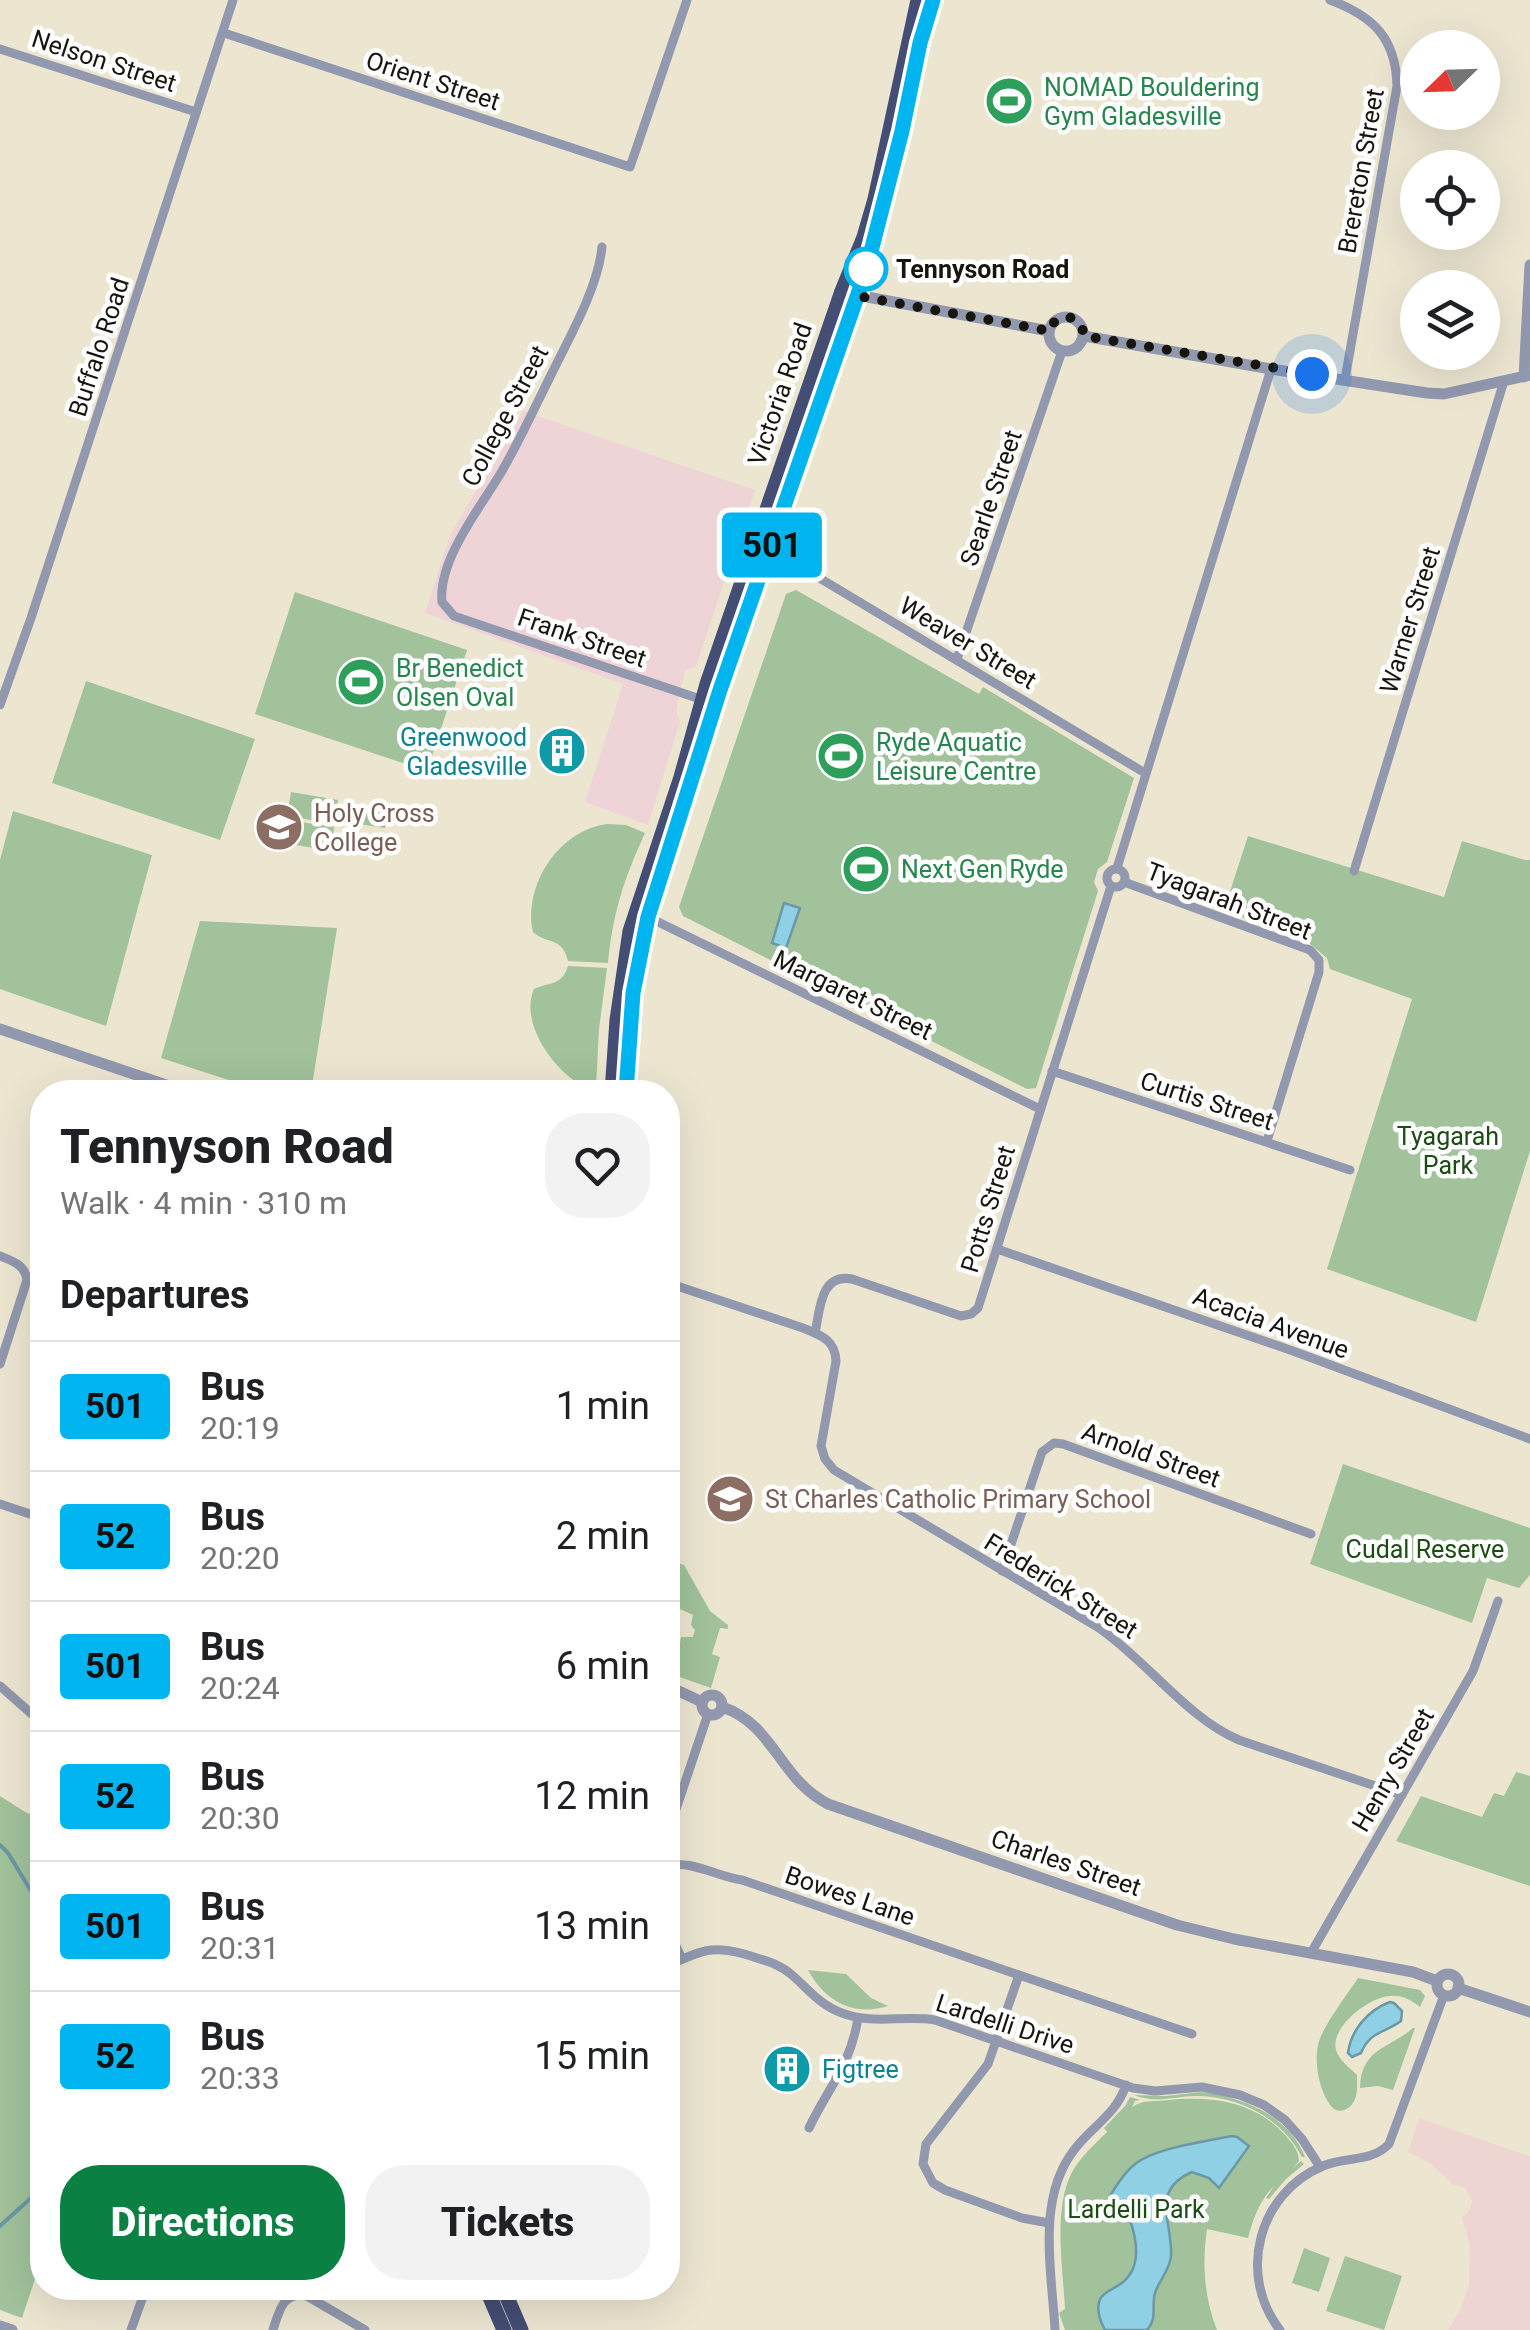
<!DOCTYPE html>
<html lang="en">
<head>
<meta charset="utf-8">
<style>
  :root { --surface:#fff; --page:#f2f2f2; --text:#202124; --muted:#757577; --line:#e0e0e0; --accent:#0b8043 }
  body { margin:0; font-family:Roboto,sans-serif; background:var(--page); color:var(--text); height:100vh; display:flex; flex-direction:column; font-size:38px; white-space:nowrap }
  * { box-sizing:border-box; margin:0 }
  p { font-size:32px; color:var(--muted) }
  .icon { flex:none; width:55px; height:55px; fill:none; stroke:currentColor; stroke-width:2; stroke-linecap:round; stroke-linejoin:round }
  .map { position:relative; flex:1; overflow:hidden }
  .details { position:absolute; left:30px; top:1080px; width:650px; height:1220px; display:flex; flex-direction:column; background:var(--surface); border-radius:40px; box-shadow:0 10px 40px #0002 }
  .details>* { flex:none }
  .badge { padding:0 20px; border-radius:8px; font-size:35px; line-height:65px }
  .needle { width:65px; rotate:247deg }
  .buttons { position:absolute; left:1400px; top:30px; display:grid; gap:20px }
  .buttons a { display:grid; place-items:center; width:100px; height:100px; border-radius:50%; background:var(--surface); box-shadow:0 10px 40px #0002; font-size:50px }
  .you { position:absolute; width:50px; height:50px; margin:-25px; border:8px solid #fff; border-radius:50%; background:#1a73e8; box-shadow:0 0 0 15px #1a73e833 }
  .map>.badge { position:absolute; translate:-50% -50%; box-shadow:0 0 0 5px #fff }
  h2 { padding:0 30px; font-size:38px; line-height:90px }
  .round { display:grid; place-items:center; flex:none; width:105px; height:105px; border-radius:40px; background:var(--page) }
  .headline { display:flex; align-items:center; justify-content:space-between; height:170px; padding:0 30px }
  h1 { font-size:48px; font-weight:800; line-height:75px }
  .primary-button { display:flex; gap:20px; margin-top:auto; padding:20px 30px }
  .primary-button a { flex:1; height:115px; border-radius:40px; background:var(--accent); color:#fff; font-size:40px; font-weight:800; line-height:115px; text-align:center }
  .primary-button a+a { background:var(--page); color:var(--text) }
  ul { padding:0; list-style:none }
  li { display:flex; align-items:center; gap:30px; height:130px; padding:0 30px; border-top:2px solid var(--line) }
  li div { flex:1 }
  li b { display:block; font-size:38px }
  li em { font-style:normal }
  li .badge { min-width:110px; font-weight:700; text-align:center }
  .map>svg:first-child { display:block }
  .commercial { fill:#efd4d7 }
  .medical { fill:#efd5d2 }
  .green { fill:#a1c29b }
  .water { fill:#8fd0e4; stroke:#6b98a4; stroke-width:2.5 }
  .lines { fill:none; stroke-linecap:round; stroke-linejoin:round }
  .stream { stroke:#6b98a4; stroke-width:4 }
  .minor { stroke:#9298ae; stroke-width:9 }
  .tertiary { stroke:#9298ae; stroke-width:11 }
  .trunk { stroke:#444d74; stroke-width:15 }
  .line-casing { stroke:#fff; stroke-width:22 }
  .line { stroke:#00b5ef; stroke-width:15 }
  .walk { stroke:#17150d; stroke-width:10; stroke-dasharray:0 18 }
  .stop-dot { fill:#fff; stroke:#00b5ef; stroke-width:5 }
  .labels { text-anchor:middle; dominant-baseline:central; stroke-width:9; stroke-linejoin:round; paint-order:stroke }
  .street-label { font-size:25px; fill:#17150d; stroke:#fff }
  .leisure-label { font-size:25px; fill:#27864d; stroke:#fff; text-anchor:start }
  .stop-label { font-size:25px; font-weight:bold; fill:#17150d; stroke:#fff; text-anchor:start }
  .culture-label { font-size:25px; fill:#0d838f; stroke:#fff; text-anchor:end }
  .education-label { font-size:25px; fill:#785e54; stroke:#fff; text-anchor:start }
  .park-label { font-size:25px; fill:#1b4c13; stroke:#fff }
</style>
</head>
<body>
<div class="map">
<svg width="1530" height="2330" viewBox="0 0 1530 2330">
  <rect width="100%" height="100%" fill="#ece6d1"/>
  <path class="commercial" d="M523 411 755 490 696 667 685 670 676 711 680 722 648 825 585 802 623 684 425 613 450 535Z"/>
  <path class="medical" d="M1419 2118 1530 2156V2330H1448L1460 2310 1469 2285 1470 2245 1462 2218 1470 2209 1472 2200 1465 2188 1452 2184 1430 2163 1408 2152Z"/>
  <g class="green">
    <path d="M796 590 979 694 983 687 1134 778 1107 862 1098 869 1094 882 1098 891 1036 1088 1027 1089 683 916 679 907 786 594Z"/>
    <path d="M295 592 467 650 427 771 255 714Z"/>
    <path d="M86 681 255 739 220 840 52 783Z"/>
    <path d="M291 792 338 800 334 824 287 816Z"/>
    <path d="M349 804 388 810 385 828 346 822Z"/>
    <path d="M13 811 152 855 106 1026 0 989V860Z"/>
    <path d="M287 820 334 827 331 851 284 843Z"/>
    <path d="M607 824 626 825 645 833C624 879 613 912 608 963L568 961C562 936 547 945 533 932 523 885 559 830 607 824Z"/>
    <path d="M344 832 384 838 381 856 341 850Z"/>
    <path d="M1248 836 1444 897 1462 841 1525 860H1530V1151L1476 1322 1327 1269 1412 999 1330 969 1327 958 1309 943 1224 910Z"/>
    <path d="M200 921 337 928 311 1092H265L161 1058Z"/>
    <path d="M568 966 607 968 599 1029 596 1087 592 1090C559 1079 518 1025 534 989 549 982 562 986 568 966Z"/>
    <path d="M1343 1464 1530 1528V1575L1519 1588 1487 1578 1472 1623 1310 1564Z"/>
    <path d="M668 1560 684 1565 710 1611 728 1625V1629L720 1628 712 1654 720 1657 711 1688 668 1673V1642L669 1640 680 1643 681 1637H693L695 1630 691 1625 693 1615 678 1608 676 1613 668 1610Z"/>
    <path d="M1516 1772 1530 1776V1886L1396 1841 1421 1796 1482 1817 1494 1793 1504 1796Z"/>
    <path d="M0 1796 25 1812 42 1819V2267H39L22 2318 0 2310Z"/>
    <path d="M808 1970 846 1974 871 1998 888 2006C853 2017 825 2001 808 1970Z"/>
    <path d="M1358 1978 1420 1990 1425 1996 1420 2007C1411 2000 1402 1995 1390 1996 1369 1997 1330 2027 1336 2050 1339 2060 1350 2068 1357 2075 1357 2083 1358 2092 1355 2099 1351 2109 1339 2116 1331 2106 1319 2091 1314 2063 1318 2045 1322 2027 1347 1995 1358 1978Z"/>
    <path d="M1413 2028H1415L1393 2090 1378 2086 1360 2088C1361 2048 1389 2049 1413 2028Z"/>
    <path d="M1201 2092C1242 2097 1289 2115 1305 2157H1302C1283 2119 1239 2096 1197 2096 1175 2096 1155 2104 1134 2095L1166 2096Z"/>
    <path d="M1130 2097 1140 2100 1135 2101 1132 2107C1144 2099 1155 2102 1169 2100 1212 2096 1254 2101 1285 2135 1292 2143 1299 2151 1299 2161L1293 2168 1301 2161 1304 2164 1286 2179 1269 2199 1266 2198 1274 2186C1260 2200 1253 2219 1248 2238L1207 2229C1202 2264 1204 2297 1217 2330H1065L1059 2313 1065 2309C1063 2268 1053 2212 1071 2174 1080 2157 1094 2145 1107 2132L1104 2128 1125 2106Z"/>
    <path d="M1304 2248 1330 2258 1319 2292 1292 2283Z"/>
    <path d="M1345 2256 1402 2276 1384 2330 1326 2311Z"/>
  </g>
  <g class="water">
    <path d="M784 903 800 908 786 948 772 943Z"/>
    <path d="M1390 2002 1394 2003 1402 2011 1401 2021C1385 2033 1370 2031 1361 2053L1352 2057 1348 2053C1351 2030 1368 2010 1390 2002Z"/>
    <path d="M1232 2136 1237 2137 1249 2146 1219 2188 1209 2178 1192 2172C1149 2191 1173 2222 1171 2256 1170 2270 1159 2280 1155 2293 1151 2307 1158 2318 1147 2330H1105C1100 2321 1096 2309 1100 2299 1104 2292 1113 2289 1119 2285 1142 2270 1138 2243 1130 2220 1127 2211 1116 2204 1110 2196 1116 2186 1125 2172 1134 2165 1153 2148 1207 2141 1232 2136Z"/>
  </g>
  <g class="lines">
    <g class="stream">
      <path d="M0 1845 8 1853 42 1909"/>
      <path d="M0 2226 42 2188"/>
    </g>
    <g class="minor">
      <path d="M1330 0C1373 16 1396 38 1397 86L1345 379"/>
      <path d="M224 33 630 167 687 0"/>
      <path d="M0 49 196 112"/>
      <path d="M602 247C598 288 569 338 551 375 535 407 520 440 502 471 481 507 438 559 442 602L454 616 706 701"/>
      <path d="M771 549 1145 773"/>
      <path d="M957 659 1062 351"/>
      <path d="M0 705 31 618 233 0"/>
      <path d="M1117 868 1271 369"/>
      <circle cx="1116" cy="878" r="9"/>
      <path d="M1354 871 1504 381"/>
      <path d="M1124 882 1310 950 1319 960V972L1267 1141"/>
      <path d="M648 917 1040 1109"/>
      <path d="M1052 1071 1350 1170"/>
      <path d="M997 1249 1293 1351 1530 1439"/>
      <path d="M0 1256C13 1261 25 1265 27 1280L0 1364"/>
      <path d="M668 1283 803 1328C820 1335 835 1339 836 1361L821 1446 825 1459 834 1470 1099 1628C1146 1660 1187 1718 1239 1740L1402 1795"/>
      <path d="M815 1333C820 1310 820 1273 852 1279L961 1316 971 1314 978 1308 1111 886"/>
      <path d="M0 1504 42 1518"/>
      <path d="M1002 1571 1042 1452 1054 1443 1063 1444 1311 1534"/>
      <path d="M0 1686 42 1723"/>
      <path d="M672 1821 708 1714"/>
      <path d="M668 1867C687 1858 718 1877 742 1880L1019 1975"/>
      <path d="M668 1929 682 1959"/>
      <path d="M1311 1953 1473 1671 1498 1601"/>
      <path d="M668 1966C704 1948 718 1944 757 1958 770 1962 782 1966 792 1975 809 1990 820 2005 842 2013 873 2025 903 2015 935 2020L1133 2088 1155 2091 1202 2087 1240 2095 1264 2105 1285 2120 1302 2139 1320 2167"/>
      <path d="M809 2128C829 2086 850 2067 858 2018"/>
      <path d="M1049 2223 1022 2218 945 2190 933 2183 923 2164 926 2144 988 2064 1019 1975 1192 2034"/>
      <path d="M131 2330 146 2288"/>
      <path d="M273 2330C279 2311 283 2291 307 2296L365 2330"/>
      <path d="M1055 2330C1052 2272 1036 2199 1074 2150 1092 2126 1116 2115 1126 2085"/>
      <path d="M1280 2330C1237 2275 1258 2193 1323 2166 1346 2156 1371 2163 1389 2144L1444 1995"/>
    </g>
    <g class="tertiary">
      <path d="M851 294 1049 331"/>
      <circle cx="1066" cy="334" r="17"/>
      <path d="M1084 336 1271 369 1427 393 1444 394 1530 375"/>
      <path d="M1524 377 1530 265"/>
      <path d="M0 1029 187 1092"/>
      <path d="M668 1686 702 1702"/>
      <circle cx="712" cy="1705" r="10"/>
      <path d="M722 1707C774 1724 780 1780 828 1804L1177 1925 1234 1939 1413 1972 1437 1981"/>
      <circle cx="1448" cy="1985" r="11"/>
      <path d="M1458 1988 1530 2012"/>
      <path d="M0 2326 12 2330"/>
    </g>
    <g class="trunk">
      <path d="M612 1092 617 1020 630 931 681 777 707 684 842 291 864 237 875 199 918 0"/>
      <path d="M626 1092 633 993 648 917 715 704 866 271 902 131 920 43 933 0"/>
      <path d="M486 2288 504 2330"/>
      <path d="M503 2288 521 2330"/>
    </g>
  </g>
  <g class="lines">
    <g class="line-casing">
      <path id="line" d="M626 1092 633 993 648 917 720 690 866 271 902 131 920 43 933 0"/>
    </g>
    <use href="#line" class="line"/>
    <path class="walk" d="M866 269 857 296 1050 331C1053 319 1061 316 1072 318L1082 327 1084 336 1312 374"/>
  </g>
  <defs>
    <g id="stadium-disc" transform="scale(2.5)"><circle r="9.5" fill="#2e9e5b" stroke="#fff"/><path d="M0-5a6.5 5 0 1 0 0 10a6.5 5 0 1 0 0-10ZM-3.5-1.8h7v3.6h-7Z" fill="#fff"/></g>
    <g id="building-disc" transform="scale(2.5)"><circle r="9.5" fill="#0f9aa8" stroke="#fff"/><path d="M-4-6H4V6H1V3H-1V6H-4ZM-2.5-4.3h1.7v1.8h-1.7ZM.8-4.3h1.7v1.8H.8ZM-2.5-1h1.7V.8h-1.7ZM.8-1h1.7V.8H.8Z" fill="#fff"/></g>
    <g id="school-disc" transform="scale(2.5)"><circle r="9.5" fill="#8d6e63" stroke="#fff"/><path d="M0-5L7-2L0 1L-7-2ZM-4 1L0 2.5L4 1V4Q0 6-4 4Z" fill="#fff"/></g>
  </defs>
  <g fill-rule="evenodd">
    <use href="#stadium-disc" x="1009" y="101"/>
    <use href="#stadium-disc" x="361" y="682"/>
    <use href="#building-disc" x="562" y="751"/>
    <use href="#stadium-disc" x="841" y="756"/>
    <use href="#school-disc" x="279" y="827"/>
    <use href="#stadium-disc" x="866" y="869"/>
    <use href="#school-disc" x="730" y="1499"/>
    <use href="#building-disc" x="787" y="2069"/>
  </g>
  <circle class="stop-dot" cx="866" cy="269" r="20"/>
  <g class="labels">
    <g class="street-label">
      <text transform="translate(104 61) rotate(18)">Nelson Street</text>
      <text transform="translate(433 81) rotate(18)">Orient Street</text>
      <text transform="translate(1361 171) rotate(-80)">Brereton Street</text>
      <text transform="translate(99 347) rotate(-72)">Buffalo Road</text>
      <text transform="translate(780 394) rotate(-71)">Victoria Road</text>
      <text transform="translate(505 416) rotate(-62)">College Street</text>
      <text transform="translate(991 498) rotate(-71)">Searle Street</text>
      <text transform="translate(1410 620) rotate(-73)">Warner Street</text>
      <text transform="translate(582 638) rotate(19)">Frank Street</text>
      <text transform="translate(968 643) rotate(31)">Weaver Street</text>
      <text transform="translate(1229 901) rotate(21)">Tyagarah Street</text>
      <text transform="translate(853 995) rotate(26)">Margaret Street</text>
      <text transform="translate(1207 1101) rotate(18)">Curtis Street</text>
      <text transform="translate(988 1209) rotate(-73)">Potts Street</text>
      <text transform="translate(1271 1323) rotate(20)">Acacia Avenue</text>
      <text transform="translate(1151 1455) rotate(20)">Arnold Street</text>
      <text transform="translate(1061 1586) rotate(32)">Frederick Street</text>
      <text transform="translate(1393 1770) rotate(-60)">Henry Street</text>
      <text transform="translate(1066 1863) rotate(19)">Charles Street</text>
      <text transform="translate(850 1896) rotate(19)">Bowes Lane</text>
      <text transform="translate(1005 2024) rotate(18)">Lardelli Drive</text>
    </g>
    <g class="leisure-label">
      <text x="1044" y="87">NOMAD Bouldering<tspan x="1044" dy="29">Gym Gladesville</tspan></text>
      <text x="396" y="668">Br Benedict<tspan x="396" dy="29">Olsen Oval</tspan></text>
      <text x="876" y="742">Ryde Aquatic<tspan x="876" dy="29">Leisure Centre</tspan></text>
      <text x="901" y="869">Next Gen Ryde</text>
    </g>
    <g class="stop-label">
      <text x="896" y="269">Tennyson Road</text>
    </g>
    <g class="culture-label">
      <text x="527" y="737">Greenwood<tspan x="527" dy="29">Gladesville</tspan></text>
      <text x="822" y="2069" text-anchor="start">Figtree</text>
    </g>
    <g class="education-label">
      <text x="314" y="813">Holy Cross<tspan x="314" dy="29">College</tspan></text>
      <text x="765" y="1499">St Charles Catholic Primary School</text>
    </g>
    <g class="park-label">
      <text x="1448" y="1136">Tyagarah<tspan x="1448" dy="29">Park</tspan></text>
      <text x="1425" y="1549">Cudal Reserve</text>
      <text x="1136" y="2209">Lardelli Park</text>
    </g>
  </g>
</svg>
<div class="buttons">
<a><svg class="needle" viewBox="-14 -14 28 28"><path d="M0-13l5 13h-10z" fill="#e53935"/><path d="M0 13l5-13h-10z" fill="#757577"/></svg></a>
<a><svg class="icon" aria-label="locate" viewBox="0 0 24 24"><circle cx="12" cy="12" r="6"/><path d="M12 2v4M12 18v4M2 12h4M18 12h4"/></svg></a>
<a><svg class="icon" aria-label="layers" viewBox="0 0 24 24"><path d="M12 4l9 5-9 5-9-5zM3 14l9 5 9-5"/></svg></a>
</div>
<div class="you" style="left:1312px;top:374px"></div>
<b class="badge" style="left:772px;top:545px;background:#00b5ef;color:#111">501</b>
<section class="details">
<div class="headline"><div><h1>Tennyson Road</h1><p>Walk · 4 min · 310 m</p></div><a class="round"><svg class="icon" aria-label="heart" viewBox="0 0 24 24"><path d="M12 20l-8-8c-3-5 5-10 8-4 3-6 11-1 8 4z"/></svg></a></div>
<h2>Departures</h2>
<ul>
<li><span class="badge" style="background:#00b5ef;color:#111">501</span><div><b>Bus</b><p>20:19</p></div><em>1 min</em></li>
<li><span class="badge" style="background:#00b5ef;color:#111">52</span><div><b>Bus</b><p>20:20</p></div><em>2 min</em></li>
<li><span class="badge" style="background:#00b5ef;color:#111">501</span><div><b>Bus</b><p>20:24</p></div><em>6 min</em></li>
<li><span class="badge" style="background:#00b5ef;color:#111">52</span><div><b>Bus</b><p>20:30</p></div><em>12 min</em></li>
<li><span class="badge" style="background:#00b5ef;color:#111">501</span><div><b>Bus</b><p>20:31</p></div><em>13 min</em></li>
<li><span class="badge" style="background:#00b5ef;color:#111">52</span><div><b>Bus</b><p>20:33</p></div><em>15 min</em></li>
</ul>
<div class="primary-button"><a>Directions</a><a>Tickets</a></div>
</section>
</div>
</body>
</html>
